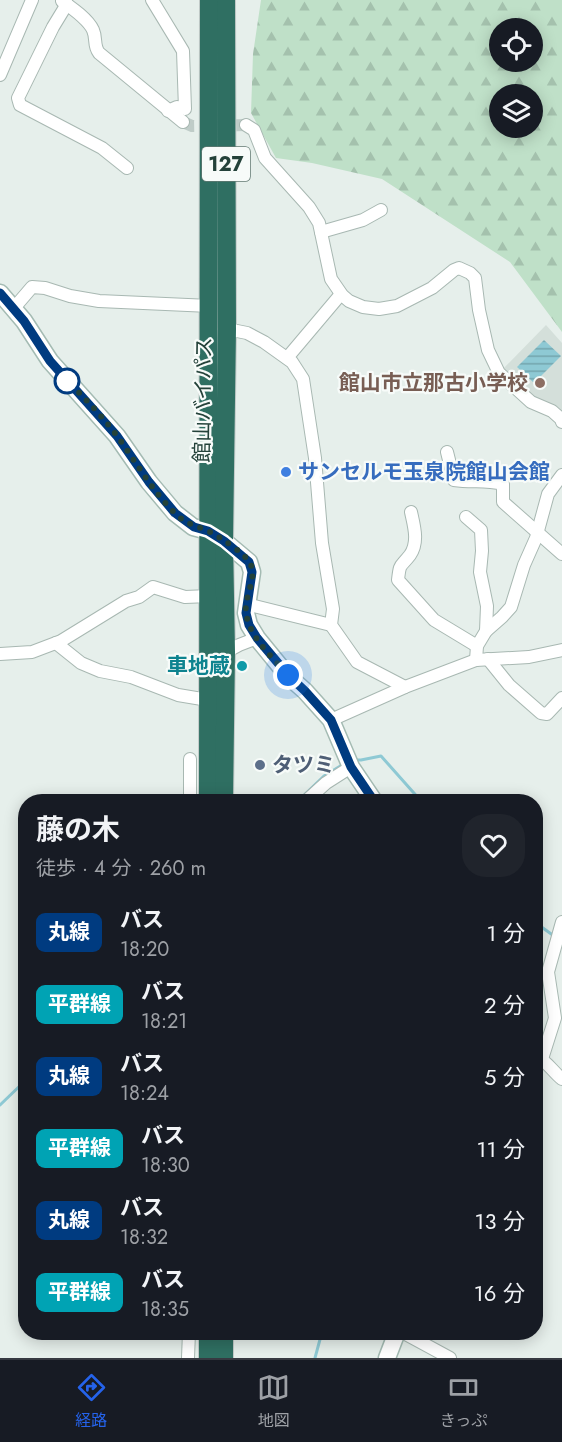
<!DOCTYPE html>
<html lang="ja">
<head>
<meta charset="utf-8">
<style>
  :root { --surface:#171b24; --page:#20242c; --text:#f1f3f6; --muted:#9ea1a6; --line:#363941; --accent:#2563eb }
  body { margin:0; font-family:Jost,"Noto Sans JP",sans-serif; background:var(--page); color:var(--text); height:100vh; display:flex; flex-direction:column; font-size:22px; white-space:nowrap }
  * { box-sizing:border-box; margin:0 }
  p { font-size:20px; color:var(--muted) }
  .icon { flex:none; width:33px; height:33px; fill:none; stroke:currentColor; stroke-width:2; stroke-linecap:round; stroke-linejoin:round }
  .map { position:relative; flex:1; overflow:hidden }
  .panel { position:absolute; left:18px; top:794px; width:525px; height:546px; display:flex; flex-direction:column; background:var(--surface); border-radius:24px; box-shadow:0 3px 15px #0003 }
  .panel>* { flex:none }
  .badge { padding:0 12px; border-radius:9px; font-size:21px; line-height:39px }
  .tools { position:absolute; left:489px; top:18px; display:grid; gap:12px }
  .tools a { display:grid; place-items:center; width:54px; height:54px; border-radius:50%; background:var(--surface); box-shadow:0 3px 15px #0003; font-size:30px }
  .you { position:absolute; width:30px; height:30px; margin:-15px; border:4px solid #fff; border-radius:50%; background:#1a73e8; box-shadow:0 0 0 9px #1a73e833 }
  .map>.badge { position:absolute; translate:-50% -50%; box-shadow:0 0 0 3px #fff }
  .round { display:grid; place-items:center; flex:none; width:63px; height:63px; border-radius:24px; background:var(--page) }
  .overview { display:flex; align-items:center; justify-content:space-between; height:102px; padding:0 18px }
  h1 { font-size:28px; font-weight:700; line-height:45px }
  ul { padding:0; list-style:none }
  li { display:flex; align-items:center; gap:18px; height:72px; padding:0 18px }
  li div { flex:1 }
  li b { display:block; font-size:22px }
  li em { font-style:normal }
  li .badge { min-width:66px; font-weight:700; text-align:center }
  .menu { display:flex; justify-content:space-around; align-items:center; height:84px; border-top:2px solid var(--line); background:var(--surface); font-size:16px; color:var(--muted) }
  .menu a { display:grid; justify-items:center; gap:3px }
  .menu .active { color:var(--accent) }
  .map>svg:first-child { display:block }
  .built { fill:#d4dfda }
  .forest { fill:url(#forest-firs); fill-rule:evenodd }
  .water { fill:url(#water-rules) }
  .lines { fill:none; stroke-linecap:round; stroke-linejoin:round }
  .stream { stroke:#8ec9d4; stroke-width:3 }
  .street-tunnel { stroke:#bfccc8; stroke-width:12; stroke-dasharray:12 6; stroke-linecap:butt }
  .street-casing { stroke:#a8b8b2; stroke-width:14 }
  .secondary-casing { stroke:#a4bbb3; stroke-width:19 }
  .highway-casing { stroke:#c2cac8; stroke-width:20 }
  .street { stroke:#fff; stroke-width:12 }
  .secondary { stroke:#fff; stroke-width:16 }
  .highway { stroke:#2f6f62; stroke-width:18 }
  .line-casing { stroke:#fff; stroke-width:14 }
  .line { stroke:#003b80; stroke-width:9 }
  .walk { stroke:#24423a; stroke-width:6; stroke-dasharray:0 10.8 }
  .stop-dot { fill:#fff; stroke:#003b80; stroke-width:3 }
  .education-dot { fill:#8d6e63; stroke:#f7fbf9; stroke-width:2 }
  .shop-dot { fill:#3f7fe0; stroke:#f7fbf9; stroke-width:2 }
  .culture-dot { fill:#0f9aa8; stroke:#f7fbf9; stroke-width:2 }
  .service-dot { fill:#5c6f8a; stroke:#f7fbf9; stroke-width:2 }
  .labels { text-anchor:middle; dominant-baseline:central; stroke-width:4.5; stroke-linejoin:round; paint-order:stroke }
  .shield { fill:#f7fbf9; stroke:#637a73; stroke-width:1.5 }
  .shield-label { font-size:20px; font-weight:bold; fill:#24423a }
  .education-label { font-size:21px; font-weight:bold; fill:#785e54; stroke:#f7fbf9; text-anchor:end }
  .street-label { font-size:21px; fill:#24423a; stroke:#f7fbf9 }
  .shop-label { font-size:21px; font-weight:bold; fill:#366cbe; stroke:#f7fbf9; text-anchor:start }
  .culture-label { font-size:21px; font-weight:bold; fill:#0d838f; stroke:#f7fbf9; text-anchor:end }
  .service-label { font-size:21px; font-weight:bold; fill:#4e5e75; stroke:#f7fbf9; text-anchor:start }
</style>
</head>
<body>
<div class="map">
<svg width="562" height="1358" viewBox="0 0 562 1358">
  <defs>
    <pattern id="forest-firs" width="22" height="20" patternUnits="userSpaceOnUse" patternTransform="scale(1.5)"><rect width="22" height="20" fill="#bfe0c8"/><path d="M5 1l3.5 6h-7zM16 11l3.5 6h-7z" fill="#a4c1ad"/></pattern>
    <pattern id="water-rules" width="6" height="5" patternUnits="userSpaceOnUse" patternTransform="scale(1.5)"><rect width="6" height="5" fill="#8ec9d4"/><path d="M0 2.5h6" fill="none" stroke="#74a5ad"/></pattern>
  </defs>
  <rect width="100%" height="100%" fill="#e6efeb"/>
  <path class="built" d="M546 325 562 343V413L559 408 531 397 503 369Z"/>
  <path class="forest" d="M261 0H562V332L510 262 382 179 312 163 276 158 251 113 253 54ZM500 28H532V62H500ZM500 94H532V128H500Z"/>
  <path class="water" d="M544 340 561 356 534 383 517 367Z"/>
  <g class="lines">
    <g class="stream">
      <path d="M355 760H361L381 756 421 801"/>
      <path d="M298 801 324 776 342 765"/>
      <path d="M536 923 554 936"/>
      <path d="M0 1105 26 1080"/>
      <path d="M315 1358 322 1332"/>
    </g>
    <path class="street-tunnel" d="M183 122 192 126 246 125"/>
    <g class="street-casing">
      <g id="street">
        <path d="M152 0 183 51 185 109 177 107 168 111"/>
        <path d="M62 1C72 8 88 19 93 30 97 39 93 45 99 53L183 122"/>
        <path d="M67 4 53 27 18 98 20 105 102 148 127 168"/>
        <path d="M0 75 32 0"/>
        <path d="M246 125 254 130 265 158 309 207 319 223 331 279 342 295 349 301 363 307 379 309 397 306 432 288 454 270 459 268 470 273 475 278 479 310 488 350 499 373 531 402 552 411 561 419 562 422"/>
        <path d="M321 232 363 220 381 210"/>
        <path d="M14 308 32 287 45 288 70 296 99 301 210 306"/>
        <path d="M227 329 247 333 264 342 292 362 303 379 315 458 322 543 333 609 331 625 357 662 405 687"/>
        <path d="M287 358 341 294"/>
        <path d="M447 452 454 480C473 483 483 479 503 484V502L562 554"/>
        <path d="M411 512C414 526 419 542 410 555 400 568 400 562 398 580L434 620 477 646"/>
        <path d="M466 517 481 530 482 551 480 572 487 606 486 631"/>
        <path d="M246 604 331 625"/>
        <path d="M56 643 81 663 100 671 131 677 178 695 208 700"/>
        <path d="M226 652 239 645 257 638"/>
        <path d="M0 654 32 652 61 641 126 601 139 597 153 587 185 597 209 596"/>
        <path d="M488 659 509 685 541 713 547 714 562 698"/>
        <path d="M476 660 477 646 486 631 502 617 511 607 524 565 536 538 548 494 562 475"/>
        <path d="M331 720 405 687 476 660 529 657 562 650"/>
        <path d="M190 759V801"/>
        <path d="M306 801 326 783 351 767"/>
        <path d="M537 1057C547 1061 553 1072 562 1079"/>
        <path d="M542 1059 555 1018 548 972 562 922"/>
        <path d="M402 1332 450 1358"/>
        <path d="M188 1358 189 1332"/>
      </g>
    </g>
    <g class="secondary-casing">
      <g id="secondary">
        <path d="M0 293 24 321 50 361 117 436 149 482 175 513 193 527 208 531 224 541 249 562 252 572 246 613 249 625 257 638 288 676 305 691 331 720 351 767 374 801"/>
        <path d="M387 1358 397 1332"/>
      </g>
    </g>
    <g class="highway-casing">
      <g id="highway">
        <path d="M208 801 209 0"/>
        <path d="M224 801 226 652 224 541 227 329 226 0"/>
        <path d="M208 1358V1332"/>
        <path d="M224 1358V1332"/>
      </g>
    </g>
    <use href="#street" class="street"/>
    <use href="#secondary" class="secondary"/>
    <use href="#highway" class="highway"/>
  </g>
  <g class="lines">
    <g class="line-casing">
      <path id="line" d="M0 293 24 321 50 361 117 436 149 482 175 513 194 527 208 531 224 541 249 562 252 572 246 613 249 625 257 638 288 675 305 691 331 720 351 767 374 801"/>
    </g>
    <use href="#line" class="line"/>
    <path class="walk" d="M67 381 62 375C81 395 101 414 117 436 137 463 153 493 178 516 188 525 198 526 210 532 220 537 244 553 250 563 258 578 244 596 246 612 248 636 273 658 288 675"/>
  </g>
  <circle class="stop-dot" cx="67" cy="381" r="12"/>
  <circle class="education-dot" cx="540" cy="383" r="6"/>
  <circle class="shop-dot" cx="286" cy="472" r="6"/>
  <circle class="culture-dot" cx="242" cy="666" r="6"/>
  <circle class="service-dot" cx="260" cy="765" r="6"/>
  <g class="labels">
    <rect class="shield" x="202" y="147" width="48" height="34" rx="4.5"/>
    <g class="shield-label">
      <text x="226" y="164">127</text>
    </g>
    <g class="education-label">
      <text x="528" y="383">館山市立那古小学校</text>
    </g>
    <g class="street-label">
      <text transform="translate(203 400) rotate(-89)">館山バイパス</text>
    </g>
    <g class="shop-label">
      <text x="298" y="472">サンセルモ玉泉院館山会館</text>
    </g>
    <g class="culture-label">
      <text x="230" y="666">車地蔵</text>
    </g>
    <g class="service-label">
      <text x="272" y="765">タツミ</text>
    </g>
  </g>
</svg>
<div class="tools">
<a><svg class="icon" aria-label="locate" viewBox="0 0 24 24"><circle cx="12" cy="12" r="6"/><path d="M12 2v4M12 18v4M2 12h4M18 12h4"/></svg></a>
<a><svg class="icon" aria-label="layers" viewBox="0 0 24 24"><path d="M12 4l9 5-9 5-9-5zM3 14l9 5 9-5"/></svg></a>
</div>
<div class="you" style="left:288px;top:675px"></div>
<section class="panel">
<div class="overview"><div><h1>藤の木</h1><p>徒歩 · 4 分 · 260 m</p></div><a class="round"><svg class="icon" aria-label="heart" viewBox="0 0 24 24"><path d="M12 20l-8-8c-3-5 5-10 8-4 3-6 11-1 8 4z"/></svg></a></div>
<ul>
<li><span class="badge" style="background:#003b80;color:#fff">丸線</span><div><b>バス</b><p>18:20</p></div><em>1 分</em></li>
<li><span class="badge" style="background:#00a3b4;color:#fff">平群線</span><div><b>バス</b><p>18:21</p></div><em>2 分</em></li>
<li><span class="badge" style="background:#003b80;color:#fff">丸線</span><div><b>バス</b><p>18:24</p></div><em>5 分</em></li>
<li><span class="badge" style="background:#00a3b4;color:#fff">平群線</span><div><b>バス</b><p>18:30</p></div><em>11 分</em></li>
<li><span class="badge" style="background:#003b80;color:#fff">丸線</span><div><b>バス</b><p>18:32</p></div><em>13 分</em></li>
<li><span class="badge" style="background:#00a3b4;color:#fff">平群線</span><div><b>バス</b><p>18:35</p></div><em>16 分</em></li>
</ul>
</section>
</div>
<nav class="menu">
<a class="active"><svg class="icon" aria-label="directions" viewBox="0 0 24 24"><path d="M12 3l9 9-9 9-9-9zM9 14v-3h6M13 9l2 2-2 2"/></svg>経路</a>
<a><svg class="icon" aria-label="map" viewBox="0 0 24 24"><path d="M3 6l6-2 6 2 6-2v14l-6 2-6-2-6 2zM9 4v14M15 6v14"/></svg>地図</a>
<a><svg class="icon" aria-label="tickets" viewBox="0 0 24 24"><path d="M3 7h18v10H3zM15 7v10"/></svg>きっぷ</a>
</nav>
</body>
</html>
